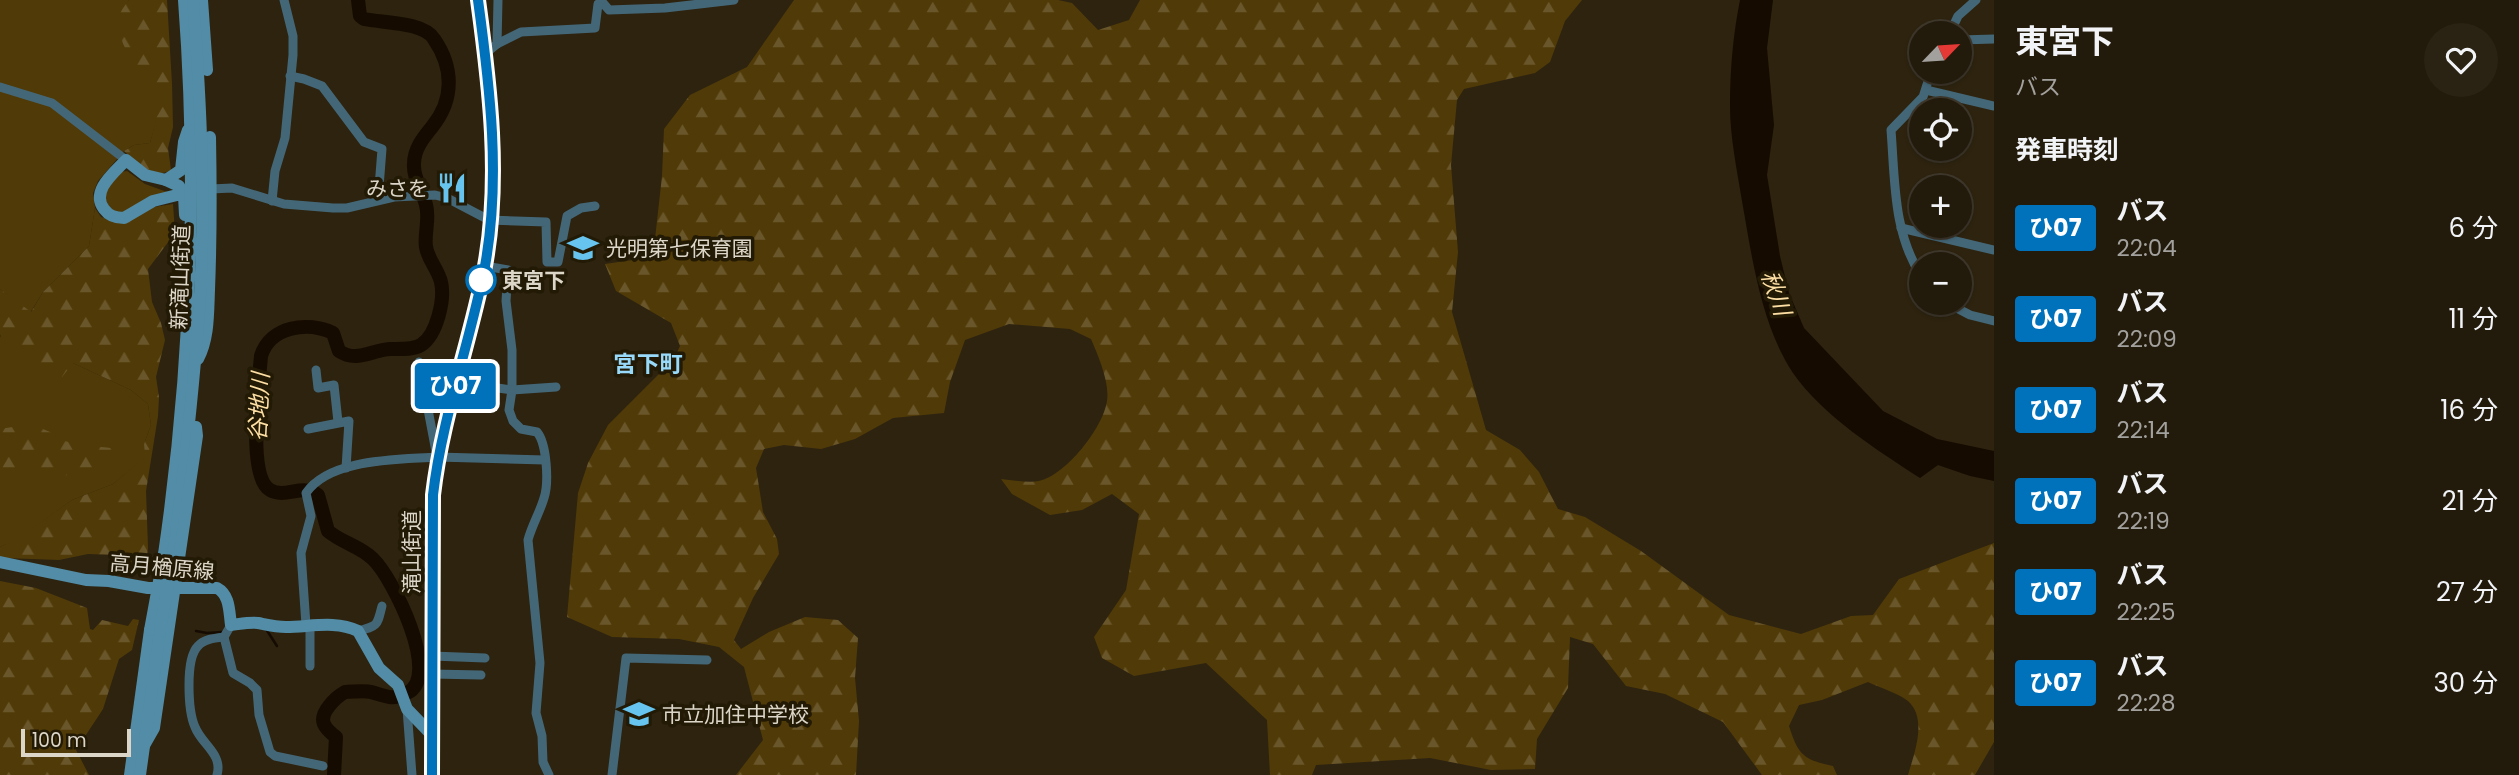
<!DOCTYPE html>
<html lang="ja">
<head>
<meta charset="utf-8">
<style>
  :root { --surface:#221a0b; --page:#2a2314; --text:#f1f3f6; --muted:#a2a19d; --line:#3f382c }
  body { margin:0; font-family:Poppins,"Noto Sans JP",sans-serif; background:var(--page); color:var(--text); height:100vh; display:flex; flex-direction:column; font-size:26px; white-space:nowrap }
  * { box-sizing:border-box; margin:0 }
  p { font-size:23px; color:var(--muted) }
  .icon { flex:none; width:38px; height:38px; fill:none; stroke:currentColor; stroke-width:2; stroke-linecap:round; stroke-linejoin:round }
  .map { position:relative; flex:1; overflow:hidden }
  .details { display:flex; flex-direction:column; background:var(--surface); width:525px }
  .details>* { flex:none }
  .badge { padding:0 14px; border-radius:5px; font-size:24px; line-height:46px }
  .needle { width:46px; rotate:65deg }
  .tools { position:absolute; left:1909px; top:21px; display:grid; gap:14px }
  .tools a { display:grid; place-items:center; width:63px; height:63px; border-radius:50%; background:var(--surface); box-shadow:0 2px 5px #0004,0 0 0 2px var(--line); font-size:35px }
  .scale { position:absolute; left:21px; bottom:18px; width:110px; box-sizing:border-box; padding-left:7px; border:4px solid #dcd6c9; border-top:0; font-size:19px; line-height:24px; white-space:nowrap; color:#dcd6c9; -webkit-text-stroke:5px #231a05; paint-order:stroke }
  .map>.badge { position:absolute; translate:-50% -50%; box-shadow:0 0 0 4px #fff }
  h2 { padding:0 21px; font-size:26px; line-height:63px }
  .round { display:grid; place-items:center; flex:none; width:74px; height:74px; border-radius:37px; background:var(--page) }
  .overview { display:flex; align-items:center; justify-content:space-between; height:119px; padding:0 21px }
  h1 { font-size:33px; font-weight:700; line-height:52px }
  ul { padding:0; list-style:none }
  li { display:flex; align-items:center; gap:21px; height:91px; padding:0 21px }
  li div { flex:1 }
  li b { display:block; font-size:26px }
  li em { font-style:normal }
  li .badge { min-width:77px; font-weight:700; text-align:center }
  main { display:flex; flex:1; min-height:0 }
  .map>svg:first-child { display:block }
  .green { fill:#503a07 }
  .forest { fill:url(#forest-firs) }
  .water { fill:#160b00 }
  .lines { fill:none; stroke-linecap:round; stroke-linejoin:round }
  .stream { stroke:#160b00; stroke-width:2.5 }
  .river { stroke:#160b00; stroke-width:14 }
  .minor { stroke:#446777; stroke-width:9 }
  .secondary { stroke:#528ca6; stroke-width:12 }
  .trunk { stroke:#60b5dc; stroke-width:14 }
  .secondary-bridge { stroke:#528ca6; stroke-width:12 }
  .line-casing { stroke:#fff; stroke-width:16 }
  .line { stroke:#0072bc; stroke-width:10 }
  .stop-dot { fill:#fff; stroke:#0072bc; stroke-width:3.5 }
  .labels { text-anchor:middle; dominant-baseline:central; stroke-width:7; stroke-linejoin:round; paint-order:stroke }
  .poi-label { font-size:21px; fill:#dcd6c9; stroke:#231a05; text-anchor:start }
  .street-label { font-size:21px; fill:#dcd6c9; stroke:#231a05 }
  .stop-label { font-size:21px; font-weight:bold; fill:#dcd6c9; stroke:#231a05; text-anchor:start }
  .water-label { font-size:23px; font-style:italic; fill:#fddfa4; stroke:#231a05 }
  .neighbourhood-label { font-size:23px; font-weight:bold; fill:#98dafa; stroke:#231a05 }
</style>
</head>
<body>
<main>
<div class="map">
<svg width="1994" height="775" viewBox="0 0 1994 775">
  <defs>
    <pattern id="forest-firs" width="22" height="20" patternUnits="userSpaceOnUse" patternTransform="scale(1.75)"><rect width="22" height="20" fill="#503a07"/><path d="M5 1l3.5 6h-7zM16 11l3.5 6h-7z" fill="#69562a"/></pattern>
  </defs>
  <rect width="100%" height="100%" fill="#2d230f"/>
  <g class="green">
    <path d="M0 0H129L120 15 162 100 150 143 134 145 124 151 98 181 93 193 95 208 89 246 43 292 30 313 0 289Z"/>
    <path d="M127 171 145 184 170 193 128 212 116 214C98 196 106 189 120 172Z"/>
    <path d="M0 336 8 346 73 363 131 390 148 404 151 425 144 444 146 457 113 484 72 500 17 540 0 547Z"/>
  </g>
  <g class="forest">
    <path d="M129 0H167L172 84 173 127 168 148 171 170C152 180 137 164 124 151L134 145 150 143 161 100C147 75 112 47 120 15 121 10 126 4 129 0Z"/>
    <path d="M794 0H1058L1072 3 1098 30 1129 20 1140 0H1582L1565 21 1550 62 1535 73 1464 89 1457 100 1451 165 1458 252 1452 312 1486 430 1520 450 1539 472 1558 509 1585 517 1641 551 1729 615 1801 634 1851 616 1873 615 1899 579 1994 543V742L1975 775H1908C1914 754 1928 719 1908 701 1900 694 1878 687 1868 682L1822 700 1799 705 1789 726C1798 755 1804 760 1833 766L1837 775H1762L1723 722 1665 694 1626 686 1593 644 1570 637 1568 688 1537 739 1535 769 1491 770 1430 758 1316 765 1312 775H1270L1267 720 1206 663 1134 676 1102 658 1094 637 1126 590 1139 514 1112 494 1082 510 1050 515 1012 494 1001 479C1012 480 1028 483 1039 481 1066 475 1103 428 1107 401 1110 383 1098 355 1091 339L1070 329 1009 324 965 340 950 382 944 413 893 418 855 439 821 449 784 445 764 449 756 468 763 512 777 539 779 554 753 598 734 640 741 649 769 632 805 617 838 620 858 638 855 678 859 721 856 775H736L763 740 744 667 719 647 679 639 612 637 567 617 578 493 588 463 608 425 674 359 680 346 671 323 616 291 605 264 653 257 662 176 664 129 690 95 747 67Z"/>
    <path d="M173 204 175 233 148 269 152 302 161 323 165 340 156 377 159 397 158 416 146 491 148 548 145 572 116 555 88 554 59 560 4 558 0 561V547L17 539 72 500 113 484 145 457 144 444 151 425 148 404 131 390 73 363 62 377C44 371 4 355 0 334 0 320 0 303 0 289L31 312 43 292 89 246 95 208 101 217 112 221 154 207Z"/>
    <path d="M31 424 50 432 60 440 82 445 121 449 117 457C97 465 76 477 54 476 32 475 23 467 0 474V429Z"/>
    <path d="M0 581 36 588 87 608 90 629 93 630 102 620 128 626 133 619 139 620 132 650 119 659 103 709 76 750 89 775H0Z"/>
  </g>
  <path class="water" d="M1740 0H1773L1767 48 1774 125 1767 175 1780 256 1789 293 1804 328 1883 411 1937 439 1994 451V481L1970 476 1938 465 1920 478C1877 450 1823 416 1793 373 1761 325 1752 257 1742 201 1737 170 1730 137 1730 106 1730 70 1733 35 1740 0Z"/>
  <g class="lines">
    <g class="stream">
      <path d="M266 629 277 646"/>
      <path d="M196 631 207 633 222 632"/>
    </g>
    <path class="river" d="M334 775 336 737C332 734 326 729 324 724 319 713 336 697 345 692 353 692 364 690 371 692 386 696 391 701 407 693 442 677 393 578 373 559 360 546 342 543 328 531L318 495C302 483 286 499 270 490 247 477 259 381 261 356 270 326 308 321 333 333L339 351C357 363 371 350 390 349 399 349 413 350 421 345 437 335 445 299 441 282 438 269 428 260 426 247 424 233 430 219 426 205 423 191 413 179 414 164 414 149 423 138 432 127 454 100 454 68 434 39 424 22 383 23 364 19L360 16 358 0"/>
    <g class="minor">
      <path d="M1950 33 1958 16 1976 0"/>
      <path d="M1960 40 1994 39"/>
      <path d="M497 44 521 32 595 28 598 4 603 3 609 10 665 8 734 0"/>
      <path d="M486 53 497 44 498 0"/>
      <path d="M290 76 304 79 322 86 364 142 382 149 378 200"/>
      <path d="M0 87 52 103 126 160"/>
      <path d="M1926 90 1994 106"/>
      <path d="M211 189 232 188 284 204 333 208H347L394 197 435 195 447 198 489 220 546 222 547 262H558L567 216 581 208 595 206"/>
      <path d="M272 201 275 171 285 138 293 55V36L284 0"/>
      <path d="M1901 228 1994 250"/>
      <path d="M485 266 508 270 506 301 512 350V390L509 410 513 421 521 429 537 432C547 444 549 483 544 498 540 512 532 525 528 540L540 663 536 713 542 736 543 762 549 775"/>
      <path d="M1922 277C1893 234 1895 180 1891 130L1923 97 1931 72"/>
      <path d="M1947 303 1970 315 1994 321"/>
      <path d="M316 370 318 388 334 385 338 422"/>
      <path d="M456 382 512 390 556 387"/>
      <path d="M308 429 349 421 346 468"/>
      <path d="M437 457 545 460"/>
      <path d="M306 625 301 553 311 516 306 493C330 458 398 460 437 457L419 362"/>
      <path d="M358 631C378 626 377 626 382 606"/>
      <path d="M224 637 233 673 250 683 257 690 259 715 270 752 275 756 323 766"/>
      <path d="M432 656 485 658"/>
      <path d="M310 666V626"/>
      <path d="M432 674 481 675"/>
      <path d="M407 709 412 775"/>
      <path d="M217 775C223 754 202 745 195 727 188 711 185 659 198 646 204 639 215 638 224 637L231 625"/>
      <path d="M612 775 626 658 707 660"/>
    </g>
    <g class="secondary">
      <path d="M202 0 207 70"/>
      <path d="M166 180 181 170 184 142 188 130"/>
      <path d="M177 195 153 201 124 218C115 218 109 216 104 209 90 191 115 172 126 160L145 175 166 180 179 186 184 196 185 215"/>
      <path d="M198 359C209 338 208 313 209 290 211 239 211 188 210 137"/>
      <path d="M164 554C191 369 198 186 184 0"/>
      <path d="M173 555C184 474 193 394 199 312 206 208 201 104 193 0"/>
      <path d="M0 562 86 580 109 581 148 588H217C230 595 229 611 231 625 240 624 250 622 258 623 268 625 276 627 286 627 310 627 335 620 358 631L379 668 398 685 407 709 432 735"/>
      <path d="M142 749 154 728 197 436 196 427"/>
      <path d="M130 775 150 630"/>
      <path d="M140 775 160 631"/>
    </g>
    <path class="trunk" d="M432 775 433 495C442 417 471 343 485 266 501 178 489 88 478 0"/>
    <g class="secondary-bridge">
      <path d="M150 630 164 554"/>
      <path d="M160 631 173 555"/>
    </g>
  </g>
  <g class="lines">
    <g class="line-casing">
      <path id="line" d="M432 775 433 495C442 417 470 343 485 266 501 178 490 88 478 0"/>
    </g>
    <use href="#line" class="line"/>
  </g>
  <defs>
    <g id="restaurant-bare" transform="scale(2.415)"><path d="M-5-6h1v4h1v-4h1v4h1v-4h1v5L-1.5 .5V6h-2V.5L-5-1ZM5-6V6H3V1.5H1.5Q1.5-4 5-6Z" fill="#66c4ef" stroke="#231a05" stroke-width="2.5" paint-order="stroke"/></g>
    <g id="school-bare" transform="scale(2.415)"><path d="M0-5L7-2L0 1L-7-2ZM-4 1L0 2.5L4 1V4Q0 6-4 4Z" fill="#66c4ef" stroke="#231a05" stroke-width="2.5" paint-order="stroke"/></g>
  </defs>
  <g fill-rule="evenodd">
    <use href="#restaurant-bare" x="452" y="188"/>
    <use href="#school-bare" x="583" y="248"/>
    <use href="#school-bare" x="639" y="714"/>
  </g>
  <circle class="stop-dot" cx="481" cy="280" r="14"/>
  <g class="labels">
    <g class="poi-label">
      <text x="429" y="188" text-anchor="end">みさを</text>
      <text x="606" y="248">光明第七保育園</text>
      <text x="662" y="714">市立加住中学校</text>
    </g>
    <g class="street-label">
      <text transform="translate(180 277) rotate(-88)">新滝山街道</text>
      <text transform="translate(411 552) rotate(-90)">滝山街道</text>
      <text transform="translate(162 567) rotate(5)">高月楢原線</text>
    </g>
    <g class="stop-label">
      <text x="502" y="280">東宮下</text>
    </g>
    <g class="water-label">
      <text transform="translate(1776 293) rotate(71)">秋川</text>
      <text transform="translate(259 407) rotate(-87)">谷地川</text>
    </g>
    <g class="neighbourhood-label">
      <text x="648" y="364">宮下町</text>
    </g>
  </g>
</svg>
<div class="tools">
<a><svg class="needle" viewBox="-14 -14 28 28"><path d="M0-13l5 13h-10z" fill="#e53935"/><path d="M0 13l5-13h-10z" fill="#a2a19d"/></svg></a>
<a><svg class="icon" aria-label="locate" viewBox="0 0 24 24"><circle cx="12" cy="12" r="6"/><path d="M12 2v4M12 18v4M2 12h4M18 12h4"/></svg></a>
<a>+</a>
<a>−</a>
</div>
<div class="scale">100 m</div>
<b class="badge" style="left:455px;top:386px;background:#0072bc;color:#fff">ひ07</b>
</div>
<section class="details">
<div class="overview"><div><h1>東宮下</h1><p>バス</p></div><a class="round"><svg class="icon" aria-label="heart" viewBox="0 0 24 24"><path d="M12 20l-8-8c-3-5 5-10 8-4 3-6 11-1 8 4z"/></svg></a></div>
<h2>発車時刻</h2>
<ul>
<li><span class="badge" style="background:#0072bc;color:#fff">ひ07</span><div><b>バス</b><p>22:04</p></div><em>6 分</em></li>
<li><span class="badge" style="background:#0072bc;color:#fff">ひ07</span><div><b>バス</b><p>22:09</p></div><em>11 分</em></li>
<li><span class="badge" style="background:#0072bc;color:#fff">ひ07</span><div><b>バス</b><p>22:14</p></div><em>16 分</em></li>
<li><span class="badge" style="background:#0072bc;color:#fff">ひ07</span><div><b>バス</b><p>22:19</p></div><em>21 分</em></li>
<li><span class="badge" style="background:#0072bc;color:#fff">ひ07</span><div><b>バス</b><p>22:25</p></div><em>27 分</em></li>
<li><span class="badge" style="background:#0072bc;color:#fff">ひ07</span><div><b>バス</b><p>22:28</p></div><em>30 分</em></li>
</ul>
</section>
</main>
</body>
</html>
